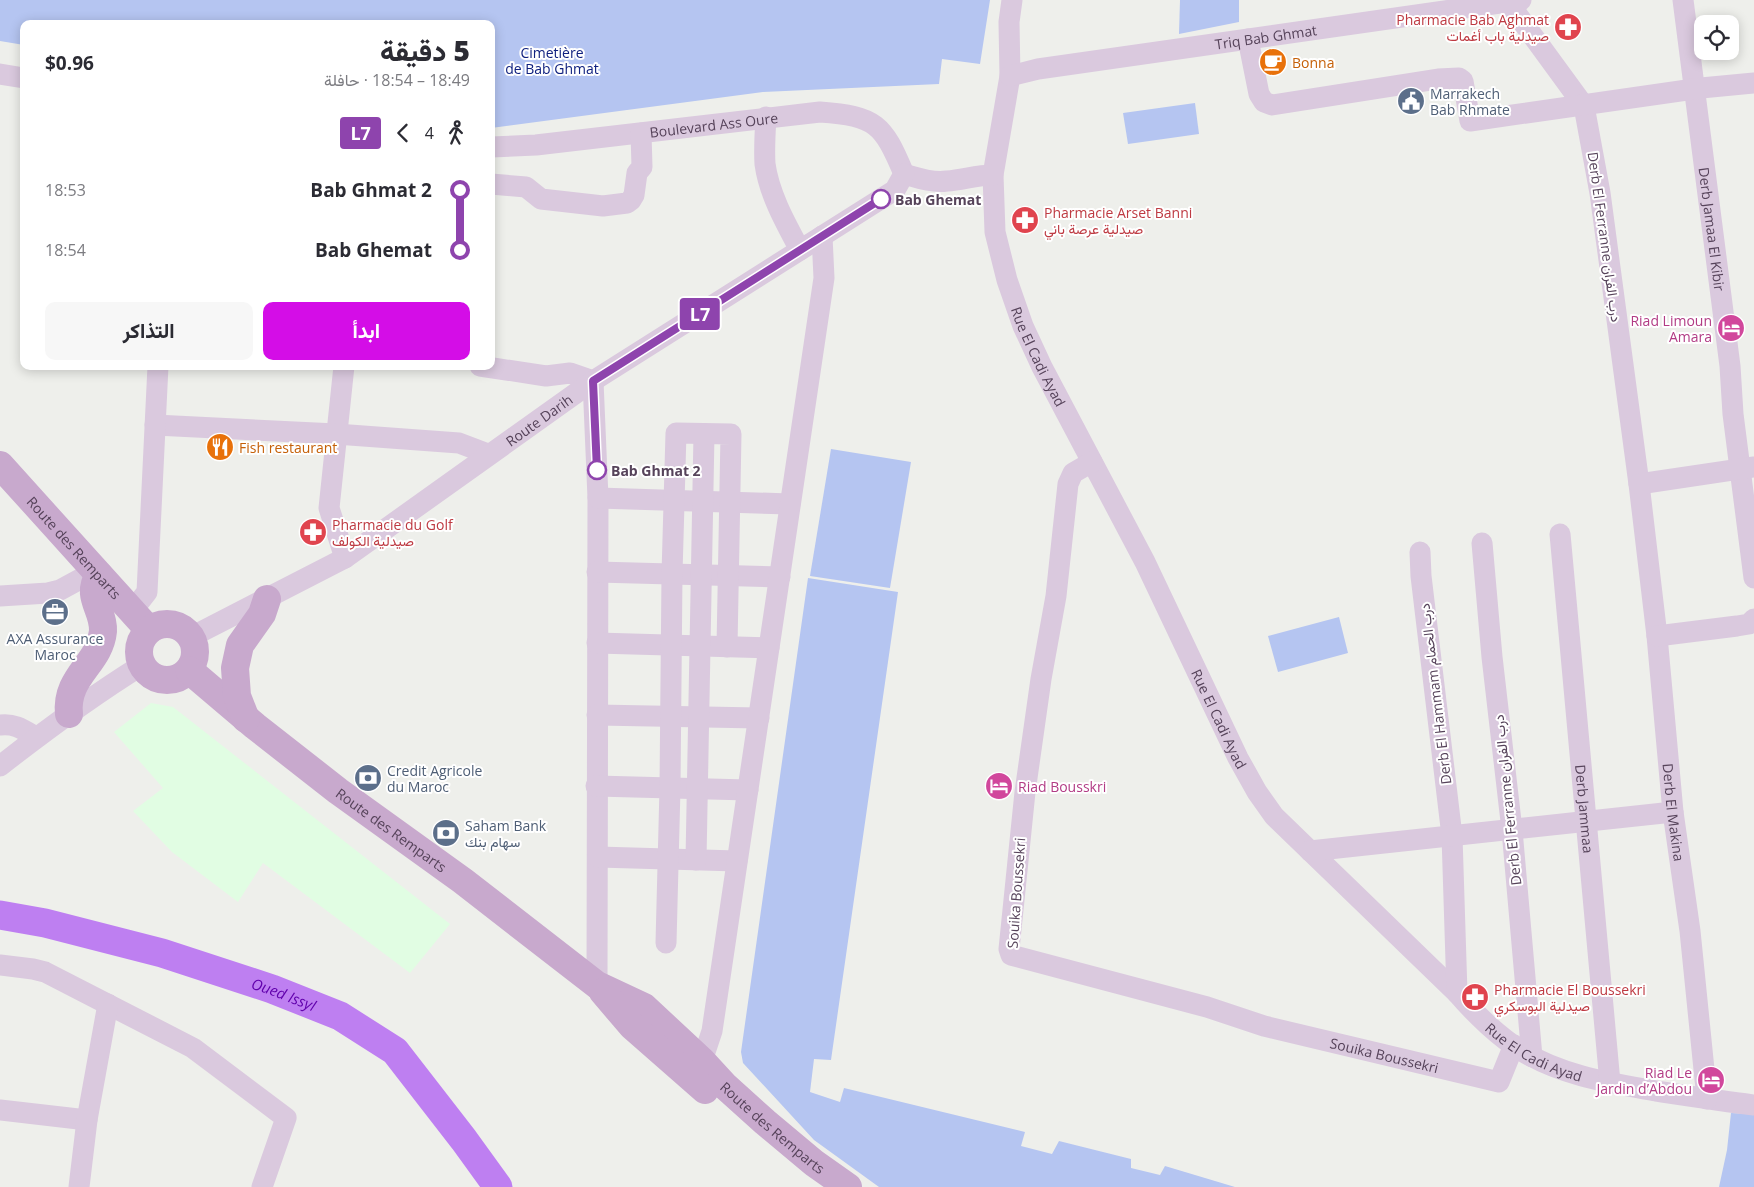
<!DOCTYPE html>
<html lang="ar">
<head>
<meta charset="utf-8">
<style>
  :root { --surface:#fff; --page:#f7f7f7; --text:#2b2b33; --muted:#7c7c81; --accent:#d40de7 }
  body { margin:0; font-family:"Open Sans",Vazirmatn,sans-serif; background:var(--page); color:var(--text); direction:rtl; height:100vh; display:flex; flex-direction:column; font-size:19px; white-space:nowrap }
  * { box-sizing:border-box; margin:0 }
  p { font-size:16px; color:var(--muted) }
  .icon { flex:none; width:28px; height:28px; fill:none; stroke:currentColor; stroke-width:2; stroke-linecap:round; stroke-linejoin:round }
  .map { position:relative; flex:1; overflow:hidden; direction:ltr }
  .panel { position:absolute; left:20px; top:20px; width:475px; height:350px; display:flex; flex-direction:column; background:var(--surface); border-radius:10px; box-shadow:0 2px 12px #0003; direction:rtl }
  .panel>* { flex:none }
  .badge { padding:0 10px; border-radius:4px; font-size:18px; line-height:32px }
  .fabs { position:absolute; left:1694px; top:15px; display:grid; gap:10px }
  .fabs a { display:grid; place-items:center; width:45px; height:45px; border-radius:10px; background:var(--surface); box-shadow:0 2px 12px #0003; font-size:25px }
  .map>.badge { position:absolute; translate:-50% -50%; box-shadow:0 0 0 2px #fff }
  .legs { display:flex; align-items:center; gap:8px; height:55px; padding:0 25px; font-size:16px }
  .legs p { margin-inline-start:auto }
  .headline { display:flex; align-items:center; justify-content:space-between; height:85px; padding:0 25px }
  h1 { font-size:28px; font-weight:800; line-height:38px }
  .primary-button { display:flex; gap:10px; margin-top:auto; padding:10px 25px }
  .primary-button a { flex:1; height:58px; border-radius:10px; background:var(--accent); color:#fff; font-size:20px; font-weight:800; line-height:58px; text-align:center }
  .primary-button a+a { background:var(--page); color:var(--text) }
  ul { padding:0 25px; list-style:none }
  li { display:flex; align-items:center; gap:18px; height:60px; font-size:19px }
  li i { display:grid; place-items:center; width:8px; height:100%; margin:0 6px; background:currentColor }
  li i::after { content:''; width:12px; height:12px; margin:-6px; border:4px solid; border-radius:50%; background:var(--surface) }
  li p { margin-inline-start:auto }
  li:first-child i { background:linear-gradient(#0000 50%,currentColor 0) }
  li:last-child i { background:linear-gradient(currentColor 50%,#0000 0) }
  .map>svg:first-child { display:block }
  .commercial { fill:#e1fde3 }
  .green { fill:#b5c5f1 }
  .lines { fill:none; stroke-linecap:round; stroke-linejoin:round }
  .river { stroke:#be7ff1; stroke-width:29 }
  .minor { stroke:#dac9de; stroke-width:21 }
  .major { stroke:#c8a9cd; stroke-width:28 }
  .line-1-casing { stroke:#fff; stroke-width:11 }
  .line-1 { stroke:#8e44ad; stroke-width:8 }
  .stop-1-dot { fill:#fff; stroke:#8e44ad; stroke-width:2.5 }
  .labels { text-anchor:middle; dominant-baseline:central; stroke-width:4; stroke-linejoin:round; paint-order:stroke }
  .health-label { font-size:14px; fill:#be3a42; stroke:#fff; text-anchor:start }
  .street-label { font-size:14px; fill:#56435a; stroke:#fff }
  .park-label { font-size:14px; fill:#10217f; stroke:#fff }
  .food-label { font-size:14px; fill:#c56008; stroke:#fff; text-anchor:start }
  .service-label { font-size:14px; fill:#4e5e75; stroke:#fff; text-anchor:start }
  .stop-label { font-size:14px; font-weight:bold; fill:#56435a; stroke:#fff; text-anchor:start }
  .hotel-label { font-size:14px; fill:#b23c85; stroke:#fff; text-anchor:end }
  .water-label { font-size:15px; font-style:italic; fill:#6203ad; stroke:#fff }
</style>
</head>
<body>
<div class="map">
<svg width="1754" height="1187" viewBox="0 0 1754 1187">
  <rect width="100%" height="100%" fill="#eeefeb"/>
  <path class="commercial" d="M151 703 173 707 450 924 410 973 263 863 238 902 172 852 133 811 163 788 114 732Z"/>
  <g class="green">
    <path d="M0 0H990L980 64 942 59 939 84 763 92 491 128V24H24V45L0 41Z"/>
    <path d="M1180 0H1239V22L1179 34Z"/>
    <path d="M1195 103 1199 134 1128 144 1123 113Z"/>
    <path d="M831 449 911 462 890 588 810 576Z"/>
    <path d="M808 578 898 592 831 1060 814 1059 810 1092 840 1102 844 1088 1025 1132 1021 1146 1052 1154 1059 1141 1131 1159V1168L1160 1175 1165 1166 1235 1187H879L814 1140 743 1063 741 1052Z"/>
    <path d="M1339 617 1348 653 1278 672 1268 636Z"/>
    <path d="M1731 1113 1754 1114V1187H1719L1727 1150Z"/>
  </g>
  <g class="lines">
    <path class="river" id="s1" d="M0 915 45 923 162 953 272 989 340 1016 395 1051 464 1140 498 1187"/>
    <g class="minor">
      <path id="s2" d="M1012 0 1009 22 1010 76 993 175 995 232 1007 280 1023 326 1042 367 1145 562 1238 758 1257 792 1274 816 1457 993C1474 1013 1500 1038 1522 1051 1562 1076 1611 1083 1656 1091 1689 1096 1721 1101 1754 1105"/>
      <path id="s3" d="M1683 0 1730 366 1733 414 1754 578"/>
      <path id="s4" d="M1508 2 1584 106 1600 193 1639 484 1657 636 1673 812 1690 931 1707 1099"/>
      <path d="M1248 39 1259 94 1264 102 1272 105 1438 79 1459 78 1463 81 1470 121 1701 88 1754 83"/>
      <path d="M0 74 24 78"/>
      <path id="s5" d="M1010 76 1038 69 1521 0"/>
      <path d="M766 117C765 133 764 149 765 164 769 194 786 224 800 250"/>
      <path id="s6" d="M491 147 536 145 820 112C876 116 883 124 904 174"/>
      <path d="M904 174C918 178 932 183 947 181 963 180 976 175 993 175"/>
      <path d="M491 184 526 187 541 199 603 206 627 203 631 200 634 195 637 173 642 167 641 133"/>
      <path d="M344 366 329 508 345 558"/>
      <path d="M480 366 546 376 570 373 593 381"/>
      <path d="M593 381 598 498 597 985"/>
      <path d="M155 425 336 434 459 443 488 454"/>
      <path id="s7" d="M1092 462 1073 473 1068 484 1056 596 1041 679 1025 792 1009 949 1011 955 1207 1007 1264 1026 1499 1082 1514 1045"/>
      <path d="M1639 484 1754 467"/>
      <path d="M598 498 790 504"/>
      <path id="s8" d="M1560 534 1610 1083"/>
      <path d="M1482 543 1492 657 1512 830 1532 1057"/>
      <path d="M1420 552 1421 576 1452 836 1457 993"/>
      <path d="M597 572 780 577"/>
      <path d="M0 596 48 593 60 590 95 571"/>
      <path d="M133 610 147 592 158 366"/>
      <path d="M1657 636 1737 626 1749 624 1754 619"/>
      <path id="s9" d="M191 637 345 558 593 381 895 190 904 174"/>
      <path d="M597 643 769 648"/>
      <path d="M597 715 759 718"/>
      <path d="M0 725C15 723 24 730 36 737"/>
      <path d="M0 766C46 730 92 696 142 665"/>
      <path d="M596 786 748 790"/>
      <path d="M1310 851 1673 812"/>
      <path d="M598 857 737 861"/>
      <path d="M696 860 704 434"/>
      <path d="M666 943 670 788 672 574 676 433 731 434 727 647"/>
      <path d="M0 965 33 969 45 972 193 1048 286 1118 262 1187"/>
      <path d="M692 1072 702 1061 712 1031 824 278 822 236"/>
      <path d="M0 1110 87 1120"/>
      <path d="M79 1187 87 1120 108 1004"/>
    </g>
    <g class="major">
      <path id="s10" d="M0 465 149 630"/>
      <circle cx="167" cy="652" r="28"/>
      <path id="s11" d="M189 670 255 726 338 791 463 881 597 985 644 1007 702 1061 725 1086 765 1122 814 1163 848 1187"/>
      <path d="M69 714C65 676 100 664 103 631 104 609 85 597 99 575"/>
      <path d="M246 719 237 696 235 668 240 645 262 614 267 599"/>
      <path d="M603 992 632 1026 705 1090"/>
    </g>
  </g>
  <g class="lines">
    <g class="line-1-casing">
      <path id="line-1" d="M597 470 593 381 881 199"/>
    </g>
    <use href="#line-1" class="line-1"/>
  </g>
  <defs>
    <g id="pharmacy-disc" transform="scale(1.4375)"><circle r="9.5" fill="#e0444e" stroke="#fff"/><path d="M-2-6h4v4h4v4h-4v4h-4v-4h-4v-4h4Z" fill="#fff"/></g>
    <g id="cafe-disc" transform="scale(1.4375)"><circle r="9.5" fill="#e8710a" stroke="#fff"/><path d="M-5.5-4.5H6V0H3Q3 3.5 0 3.5H-2.5Q-5.5 3.5-5.5 0ZM3-3.2v2h1.7v-2ZM-6 4.5H4V6H-6Z" fill="#fff"/></g>
    <g id="civic-disc" transform="scale(1.4375)"><circle r="9.5" fill="#5c6f8a" stroke="#fff"/><path d="M-.6-6.5H3V-4.5H.6V-3L4-1V1h2V6H-6V1h2V-1L-.6-3ZM-1.2 2.5V6h2.4V2.5Z" fill="#fff"/></g>
    <g id="hotel-disc" transform="scale(1.4375)"><circle r="9.5" fill="#d1479c" stroke="#fff"/><path d="M-6-4.5h1.5V1H6V5H4.5V3h-9V5H-6ZM-4 0a1.8 1.8 0 1 1 3.6 0ZM.5 0V-2.5h3Q6-2.5 6 0Z" fill="#fff"/></g>
    <g id="restaurant-disc" transform="scale(1.4375)"><circle r="9.5" fill="#e8710a" stroke="#fff"/><path d="M-5-6h1v4h1v-4h1v4h1v-4h1v5L-1.5 .5V6h-2V.5L-5-1ZM5-6V6H3V1.5H1.5Q1.5-4 5-6Z" fill="#fff"/></g>
    <g id="office-disc" transform="scale(1.4375)"><circle r="9.5" fill="#5c6f8a" stroke="#fff"/><path d="M-6-3h4V-5.5h4V-3h4V5H-6ZM-1-4.5V-3h2v-1.5ZM-6 0V1H6V0Z" fill="#fff"/></g>
    <g id="bank-disc" transform="scale(1.4375)"><circle r="9.5" fill="#5c6f8a" stroke="#fff"/><path d="M-6-4H6V4H-6ZM0-2.3a2.3 2.3 0 1 0 0 4.6a2.3 2.3 0 1 0 0-4.6Z" fill="#fff"/></g>
  </defs>
  <g fill-rule="evenodd">
    <use href="#pharmacy-disc" x="1568" y="27"/>
    <use href="#cafe-disc" x="1273" y="62"/>
    <use href="#civic-disc" x="1411" y="101"/>
    <use href="#pharmacy-disc" x="1025" y="220"/>
    <use href="#hotel-disc" x="1731" y="328"/>
    <use href="#restaurant-disc" x="220" y="447"/>
    <use href="#pharmacy-disc" x="313" y="532"/>
    <use href="#office-disc" x="55" y="612"/>
    <use href="#bank-disc" x="368" y="778"/>
    <use href="#hotel-disc" x="999" y="786"/>
    <use href="#bank-disc" x="446" y="833"/>
    <use href="#pharmacy-disc" x="1475" y="997"/>
    <use href="#hotel-disc" x="1711" y="1080"/>
  </g>
  <g class="stop-1-dot">
    <circle cx="881" cy="199" r="9"/>
    <circle cx="597" cy="470" r="9"/>
  </g>
  <g class="labels">
    <g class="health-label">
      <text x="1549" y="19" text-anchor="end">Pharmacie Bab Aghmat<tspan x="1549" dy="16">صيدلية باب أغمات</tspan></text>
      <text x="1044" y="212">Pharmacie Arset Banni<tspan x="1044" dy="16">صيدلية عرصة باني</tspan></text>
      <text x="332" y="524">Pharmacie du Golf<tspan x="332" dy="16">صيدلية الكولف</tspan></text>
      <text x="1494" y="989">Pharmacie El Boussekri<tspan x="1494" dy="16">صيدلية البوسكري</tspan></text>
    </g>
    <g class="street-label">
      <text stroke="none"><textPath href="#s5" startOffset="259">Triq Bab Ghmat</textPath></text>
      <text stroke="none"><textPath href="#s6" startOffset="224">Boulevard Ass Oure</textPath></text>
      <text stroke="none"><textPath href="#s3" startOffset="231">Derb Jamaa El Kibir</textPath></text>
      <text transform="translate(1605 237) rotate(82)">Derb El Ferranne درب الفران</text>
      <text stroke="none"><textPath href="#s2" startOffset="366">Rue El Cadi Ayad</textPath></text>
      <text stroke="none"><textPath href="#s9" startOffset="411">Route Darih</textPath></text>
      <text stroke="none"><textPath href="#s10" startOffset="111">Route des Remparts</textPath></text>
      <text transform="translate(1435 694) rotate(-97)">Derb El Hammam درب الحمام</text>
      <text stroke="none"><textPath href="#s2" startOffset="771">Rue El Cadi Ayad</textPath></text>
      <text transform="translate(1507 800) rotate(-96)">Derb El Ferranne درب الفران</text>
      <text stroke="none"><textPath href="#s8" startOffset="276">Derb Jammaa</textPath></text>
      <text stroke="none"><textPath href="#s4" startOffset="841">Derb El Makina</textPath></text>
      <text stroke="none"><textPath href="#s11" startOffset="258">Route des Remparts</textPath></text>
      <text transform="translate(1016 893) rotate(-86)">Souika Boussekri</text>
      <text stroke="none"><textPath href="#s2" startOffset="1236">Rue El Cadi Ayad</textPath></text>
      <text stroke="none"><textPath href="#s7" startOffset="896">Souika Boussekri</textPath></text>
      <text stroke="none"><textPath href="#s11" startOffset="744">Route des Remparts</textPath></text>
    </g>
    <g class="park-label">
      <text x="552" y="52">Cimetière<tspan x="552" dy="16">de Bab Ghmat</tspan></text>
    </g>
    <g class="food-label">
      <text x="1292" y="62">Bonna</text>
      <text x="239" y="447">Fish restaurant</text>
    </g>
    <g class="service-label">
      <text x="1430" y="93">Marrakech<tspan x="1430" dy="16">Bab Rhmate</tspan></text>
      <text x="55" y="638" text-anchor="middle">AXA Assurance<tspan x="55" dy="16">Maroc</tspan></text>
      <text x="387" y="770">Credit Agricole<tspan x="387" dy="16">du Maroc</tspan></text>
      <text x="465" y="825">Saham Bank<tspan x="465" dy="16">سهام بنك</tspan></text>
    </g>
    <g class="stop-label">
      <text x="895" y="199">Bab Ghemat</text>
      <text x="611" y="470">Bab Ghmat 2</text>
    </g>
    <g class="hotel-label">
      <text x="1712" y="320">Riad Limoun<tspan x="1712" dy="16">Amara</tspan></text>
      <text x="1018" y="786" text-anchor="start">Riad Bousskri</text>
      <text x="1692" y="1072">Riad Le<tspan x="1692" dy="16">Jardin d’Abdou</tspan></text>
    </g>
    <g class="water-label">
      <text stroke="none"><textPath href="#s1" startOffset="295">Oued Issyl</textPath></text>
    </g>
  </g>
</svg>
<div class="fabs">
<a><svg class="icon" aria-label="locate" viewBox="0 0 24 24"><circle cx="12" cy="12" r="6"/><path d="M12 2v4M12 18v4M2 12h4M18 12h4"/></svg></a>
</div>
<b class="badge" style="left:700px;top:314px;background:#8e44ad;color:#fff">L7</b>
<section class="panel">
<div class="headline"><div><h1>5 دقيقة</h1><p>18:49 – 18:54 · حافلة</p></div><b>$0.96</b></div>
<div class="legs"><svg class="icon" aria-label="walk" viewBox="0 0 24 24"><circle cx="13" cy="4" r="2"/><path d="M13 8l-2 6 4 7M11 14l-3 7M7 12l3-4h3l4 4"/></svg>4<svg class="icon" aria-label="back" viewBox="0 0 24 24"><path d="M15 5l-7 7 7 7"/></svg><b class="badge" style="background:#8e44ad;color:#fff">L7</b></div>
<ul>
<li><i style="color:#8e44ad"></i><b>Bab Ghmat 2</b><p>18:53</p></li>
<li><i style="color:#8e44ad"></i><b>Bab Ghemat</b><p>18:54</p></li>
</ul>
<div class="primary-button"><a>ابدأ</a><a>التذاكر</a></div>
</section>
</div>
</body>
</html>
